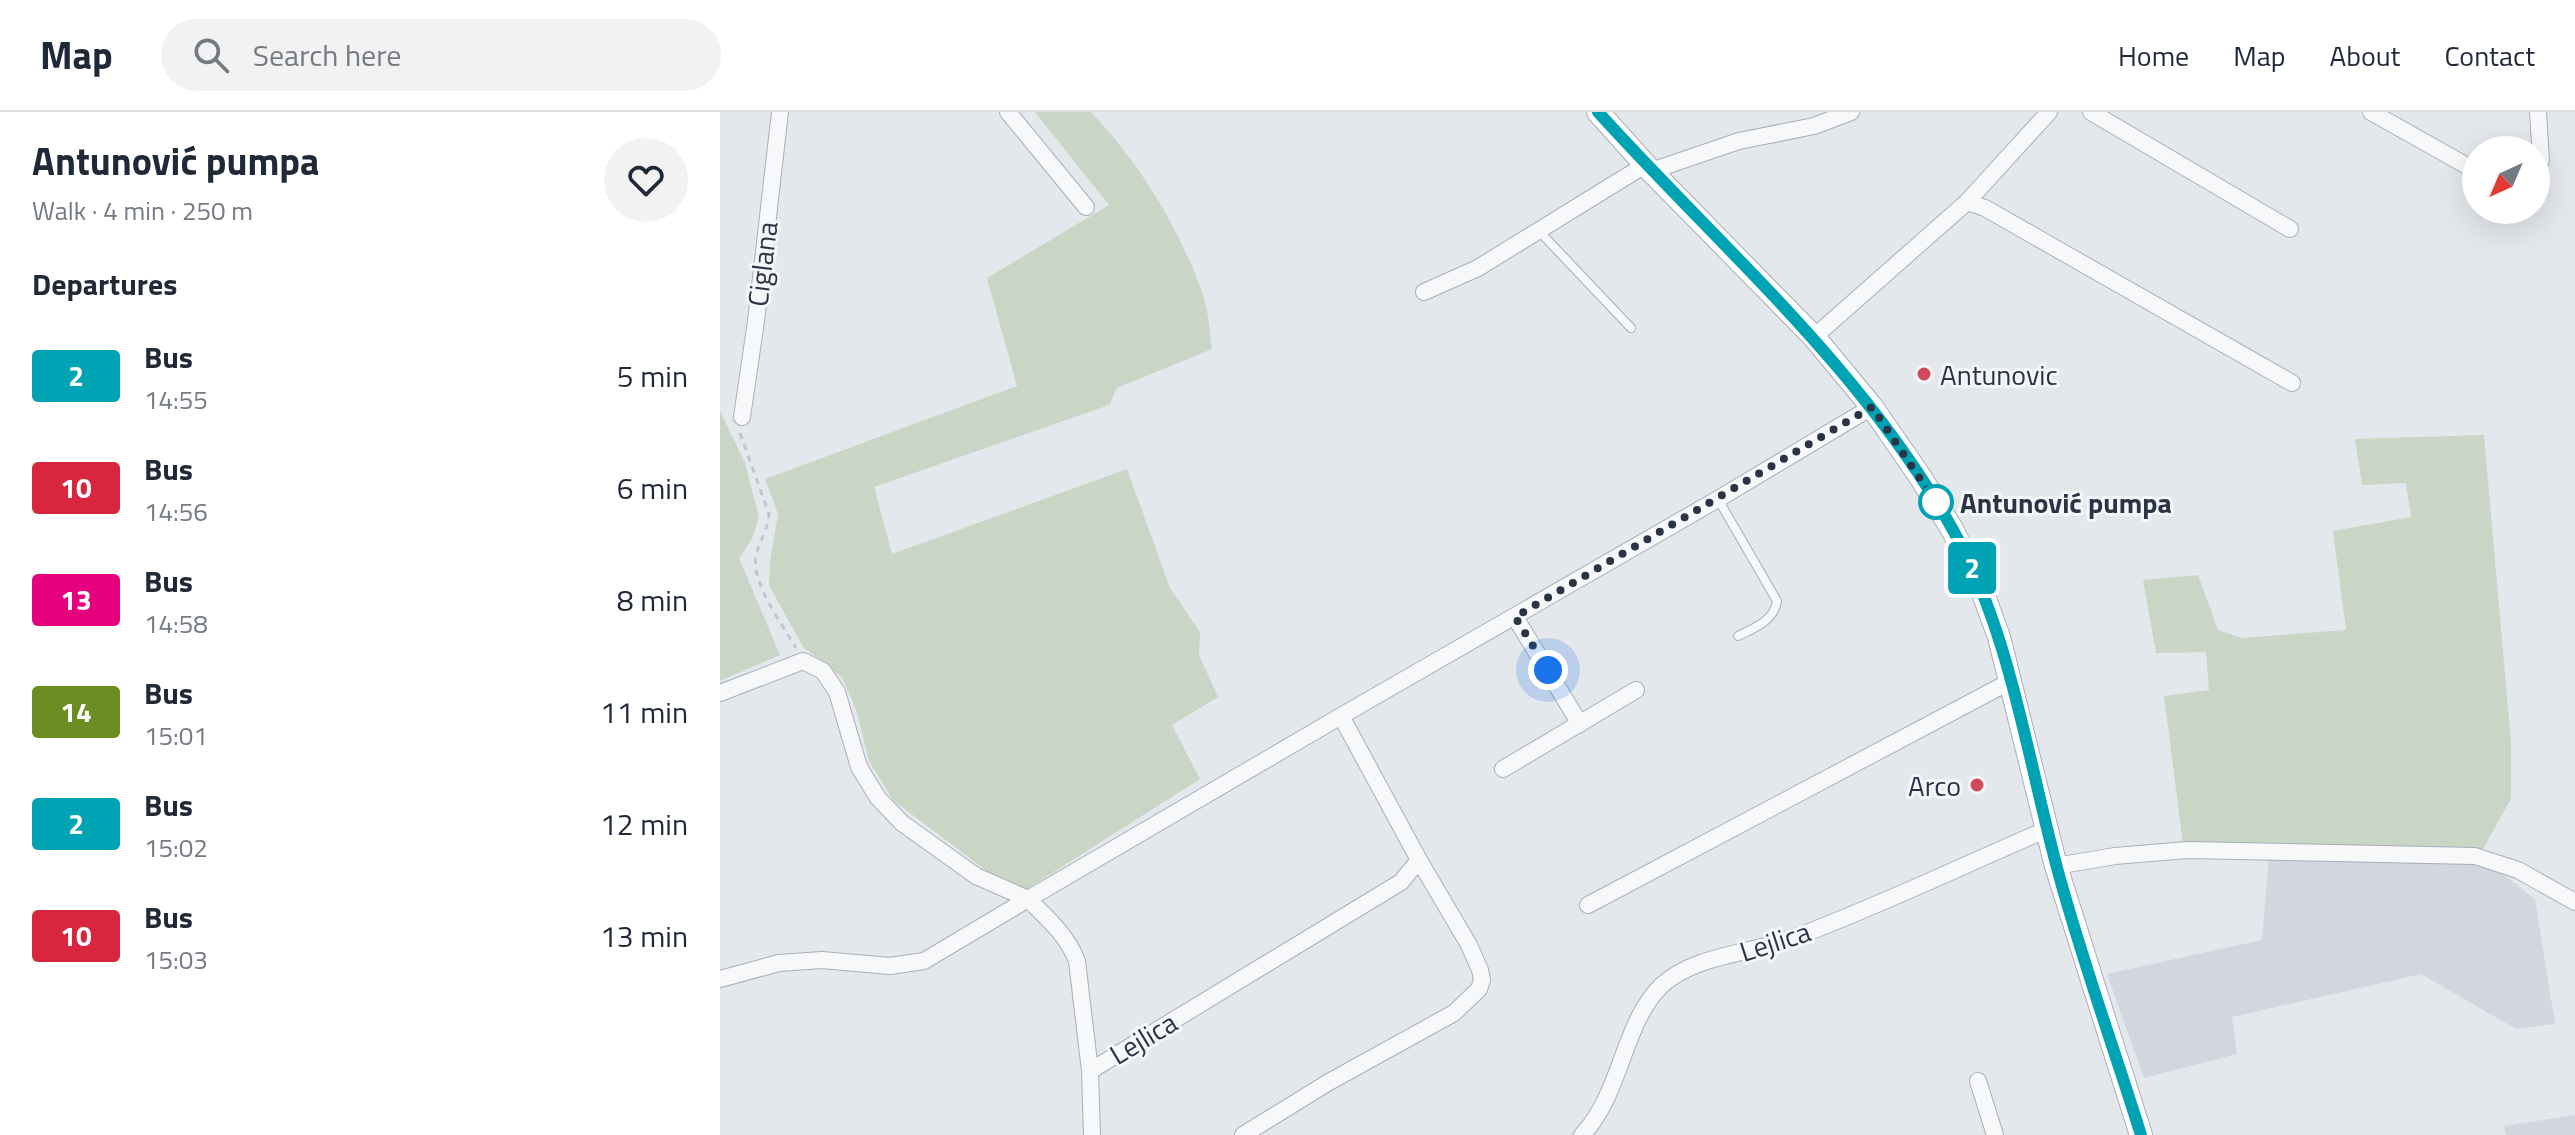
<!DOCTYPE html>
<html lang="en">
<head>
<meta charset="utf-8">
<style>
  :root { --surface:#fff; --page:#f2f2f3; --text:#1f2937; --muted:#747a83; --line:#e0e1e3 }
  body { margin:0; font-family:"Titillium Web",sans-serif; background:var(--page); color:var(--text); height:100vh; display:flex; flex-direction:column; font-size:30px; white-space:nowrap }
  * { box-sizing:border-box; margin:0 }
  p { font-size:26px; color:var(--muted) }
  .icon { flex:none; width:44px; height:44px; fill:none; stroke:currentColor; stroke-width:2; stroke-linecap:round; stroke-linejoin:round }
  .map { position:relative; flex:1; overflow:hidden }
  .panel { display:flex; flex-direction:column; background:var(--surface); width:720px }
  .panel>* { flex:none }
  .badge { padding:0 16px; border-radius:6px; font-size:28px; line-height:52px }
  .needle { width:52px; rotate:224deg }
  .tools { position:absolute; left:1742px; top:24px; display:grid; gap:16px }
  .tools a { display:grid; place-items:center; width:88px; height:88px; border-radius:50%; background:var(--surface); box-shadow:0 8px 32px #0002; font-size:40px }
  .you { position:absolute; width:40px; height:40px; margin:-20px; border:6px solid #fff; border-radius:50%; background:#1a73e8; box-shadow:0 0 0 12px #1a73e833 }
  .map>.badge { position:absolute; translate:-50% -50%; box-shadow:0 0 0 4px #fff }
  h2 { padding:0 32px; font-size:30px; line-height:72px }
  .round { display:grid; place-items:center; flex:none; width:84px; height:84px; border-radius:42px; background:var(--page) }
  .head { display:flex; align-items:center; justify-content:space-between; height:136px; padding:0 32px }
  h1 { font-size:38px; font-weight:700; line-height:60px }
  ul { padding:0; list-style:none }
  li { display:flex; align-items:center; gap:24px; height:112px; padding:0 32px }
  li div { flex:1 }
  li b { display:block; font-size:30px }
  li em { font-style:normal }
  li .badge { min-width:88px; font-weight:700; text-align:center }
  header { display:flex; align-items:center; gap:48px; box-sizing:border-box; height:112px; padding:0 40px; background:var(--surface); border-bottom:2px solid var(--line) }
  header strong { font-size:38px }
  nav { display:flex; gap:44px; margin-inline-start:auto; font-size:28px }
  .search { width:560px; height:72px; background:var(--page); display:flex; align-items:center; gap:20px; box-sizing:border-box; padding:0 28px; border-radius:44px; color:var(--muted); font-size:30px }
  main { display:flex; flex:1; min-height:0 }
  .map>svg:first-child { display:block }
  .built { fill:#d2d6de }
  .green { fill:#c9d6c5 }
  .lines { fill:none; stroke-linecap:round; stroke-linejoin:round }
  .lane-casing { stroke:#a9aeb7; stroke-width:10 }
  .street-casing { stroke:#a9aeb7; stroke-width:18 }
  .secondary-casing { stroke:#a9aeb7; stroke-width:24 }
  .path { stroke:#c2c5cb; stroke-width:3; stroke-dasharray:6 6; stroke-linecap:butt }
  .lane { stroke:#f7f8fa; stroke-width:8 }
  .street { stroke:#f7f8fa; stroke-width:16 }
  .secondary { stroke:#fff; stroke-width:22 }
  .line-casing { stroke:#fff; stroke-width:18 }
  .line { stroke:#00a3b4; stroke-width:12 }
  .walk { stroke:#2b3445; stroke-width:8; stroke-dasharray:0 14.4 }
  .poi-dot { fill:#d1495b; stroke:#f4f6f9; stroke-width:3 }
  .stop-dot { fill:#fff; stroke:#00a3b4; stroke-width:4 }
  .labels { text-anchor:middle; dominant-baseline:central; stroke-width:6; stroke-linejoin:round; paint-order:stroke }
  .street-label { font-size:28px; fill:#2b3445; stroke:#f4f6f9 }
  .poi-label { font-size:28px; fill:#2b3445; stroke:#f4f6f9; text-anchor:start }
  .stop-label { font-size:28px; font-weight:bold; fill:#2b3445; stroke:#f4f6f9; text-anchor:start }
</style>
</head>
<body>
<header>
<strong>Map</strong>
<div class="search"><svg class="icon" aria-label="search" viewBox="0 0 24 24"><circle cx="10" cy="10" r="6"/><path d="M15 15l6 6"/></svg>Search here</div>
<nav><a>Home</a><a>Map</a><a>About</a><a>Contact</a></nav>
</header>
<main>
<section class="panel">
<div class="head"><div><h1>Antunović pumpa</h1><p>Walk · 4 min · 250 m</p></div><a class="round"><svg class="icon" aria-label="heart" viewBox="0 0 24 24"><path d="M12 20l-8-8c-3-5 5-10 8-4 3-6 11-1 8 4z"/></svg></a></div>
<h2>Departures</h2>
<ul>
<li><span class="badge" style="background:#00a3b4;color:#fff">2</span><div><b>Bus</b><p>14:55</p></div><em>5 min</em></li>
<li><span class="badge" style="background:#d7263d;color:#fff">10</span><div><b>Bus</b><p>14:56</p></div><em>6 min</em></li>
<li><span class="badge" style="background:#e6007e;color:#fff">13</span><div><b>Bus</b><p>14:58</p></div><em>8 min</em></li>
<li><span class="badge" style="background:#6b8e23;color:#fff">14</span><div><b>Bus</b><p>15:01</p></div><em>11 min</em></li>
<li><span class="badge" style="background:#00a3b4;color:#fff">2</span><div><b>Bus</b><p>15:02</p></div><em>12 min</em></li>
<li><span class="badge" style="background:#d7263d;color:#fff">10</span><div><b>Bus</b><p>15:03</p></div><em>13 min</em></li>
</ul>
</section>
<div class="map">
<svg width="1855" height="1023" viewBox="0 0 1855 1023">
  <rect width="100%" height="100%" fill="#e4e7ec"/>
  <g class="built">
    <path d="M1549 743 1767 750 1815 787 1835 912 1796 917 1701 862 1512 905 1517 942 1424 966 1387 862 1542 828Z"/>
    <path d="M1855 1003V1023H1786L1784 1014Z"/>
  </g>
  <g class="green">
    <path d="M315 0H371C420 52 459 115 483 183 489 199 489 220 492 237L397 276 389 293 154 375 172 442 407 357 450 476 480 520 479 543 498 585 452 613 480 667 304 779 272 763 173 688 149 649 137 600 122 565 83 535 49 473 50 450 58 402 45 367 297 274 267 166 389 93Z"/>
    <path d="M0 299 25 351 39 405 32 427 19 446 60 543 0 569Z"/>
    <path d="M1764 323 1791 630V687L1763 737 1463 732 1444 584 1489 578 1486 540 1436 541 1423 468 1478 463 1498 518 1522 526 1626 518 1613 419 1691 405 1686 371 1642 373 1635 327Z"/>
  </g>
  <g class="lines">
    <g class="lane-casing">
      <g id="lane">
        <path d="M819 119 911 216"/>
        <path d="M998 387 1057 489C1054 509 1034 516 1018 524"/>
      </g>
    </g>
    <g class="street-casing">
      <g id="street">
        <path d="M288 0 366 95"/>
        <path d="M1371 0 1570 117"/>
        <path d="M1651 0 1756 59"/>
        <path d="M931 59 1019 29 1094 14 1131 0"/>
        <path d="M1816 59 1821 48 1818 0"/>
        <path d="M1247 90 1265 96 1572 271"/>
        <path d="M704 180 758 156 925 53"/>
        <path d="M1094 225 1247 90 1329 0"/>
        <path d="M22 305 36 209 60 0"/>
        <path d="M795 505 860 612"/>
        <path d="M0 581 83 549 103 559 117 580 139 655 158 686 182 711 256 764 308 787"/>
        <path d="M783 657 916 578"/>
        <path d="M1336 754 1395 744 1467 738 1755 744 1798 758 1855 790"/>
        <path d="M868 793 1291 569"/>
        <path d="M0 867 59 851 102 848 170 854 204 849 308 787"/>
        <path d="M370 959 357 849C347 823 327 806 308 787L621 604"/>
        <path d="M1258 969 1275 1023"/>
        <path d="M372 1023 370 959 681 770 699 748 621 604 998 387 1152 295"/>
        <path d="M523 1023 609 970 734 901 759 877 762 868 760 858 749 833 699 748"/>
        <path d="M862 1023C901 983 903 911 941 874 975 842 1032 842 1076 825 1161 793 1244 753 1328 717"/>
      </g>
    </g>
    <g class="secondary-casing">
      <path id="secondary" d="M878 0 931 59 1094 225 1152 295 1201 366 1233 419 1260 473 1279 525 1336 754 1421 1023"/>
    </g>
    <path class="path" d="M20 321 49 402C48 418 39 429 36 444 31 471 62 512 76 536"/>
    <use href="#lane" class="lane"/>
    <use href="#street" class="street"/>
    <use href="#secondary" class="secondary"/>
  </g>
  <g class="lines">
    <g class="line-casing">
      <path id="line" d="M878 0C1001 136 1142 255 1233 418 1290 521 1306 639 1336 752 1360 843 1393 933 1421 1023"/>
    </g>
    <use href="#line" class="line"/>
    <path class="walk" d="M828 558 795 505 1152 295 1217 392 1216 390"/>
  </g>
  <g class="poi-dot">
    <circle cx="1204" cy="262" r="8"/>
    <circle cx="1257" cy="673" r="8"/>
  </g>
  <circle class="stop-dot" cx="1216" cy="390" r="16"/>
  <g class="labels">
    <g class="street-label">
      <text transform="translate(42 152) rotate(-83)">Ciglana</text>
      <text transform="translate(1055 829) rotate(-18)">Lejlica</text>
      <text transform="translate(423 926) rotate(-31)">Lejlica</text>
    </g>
    <g class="poi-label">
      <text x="1220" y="262">Antunovic</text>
      <text x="1241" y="673" text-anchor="end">Arco</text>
    </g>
    <g class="stop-label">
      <text x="1240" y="390">Antunović pumpa</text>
    </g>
  </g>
</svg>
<div class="tools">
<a><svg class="needle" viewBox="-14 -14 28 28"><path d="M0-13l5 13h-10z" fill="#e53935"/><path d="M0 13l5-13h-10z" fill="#747a83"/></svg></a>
</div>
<div class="you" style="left:828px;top:558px"></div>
<b class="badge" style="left:1252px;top:456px;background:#00a3b4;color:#fff">2</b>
</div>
</main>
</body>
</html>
